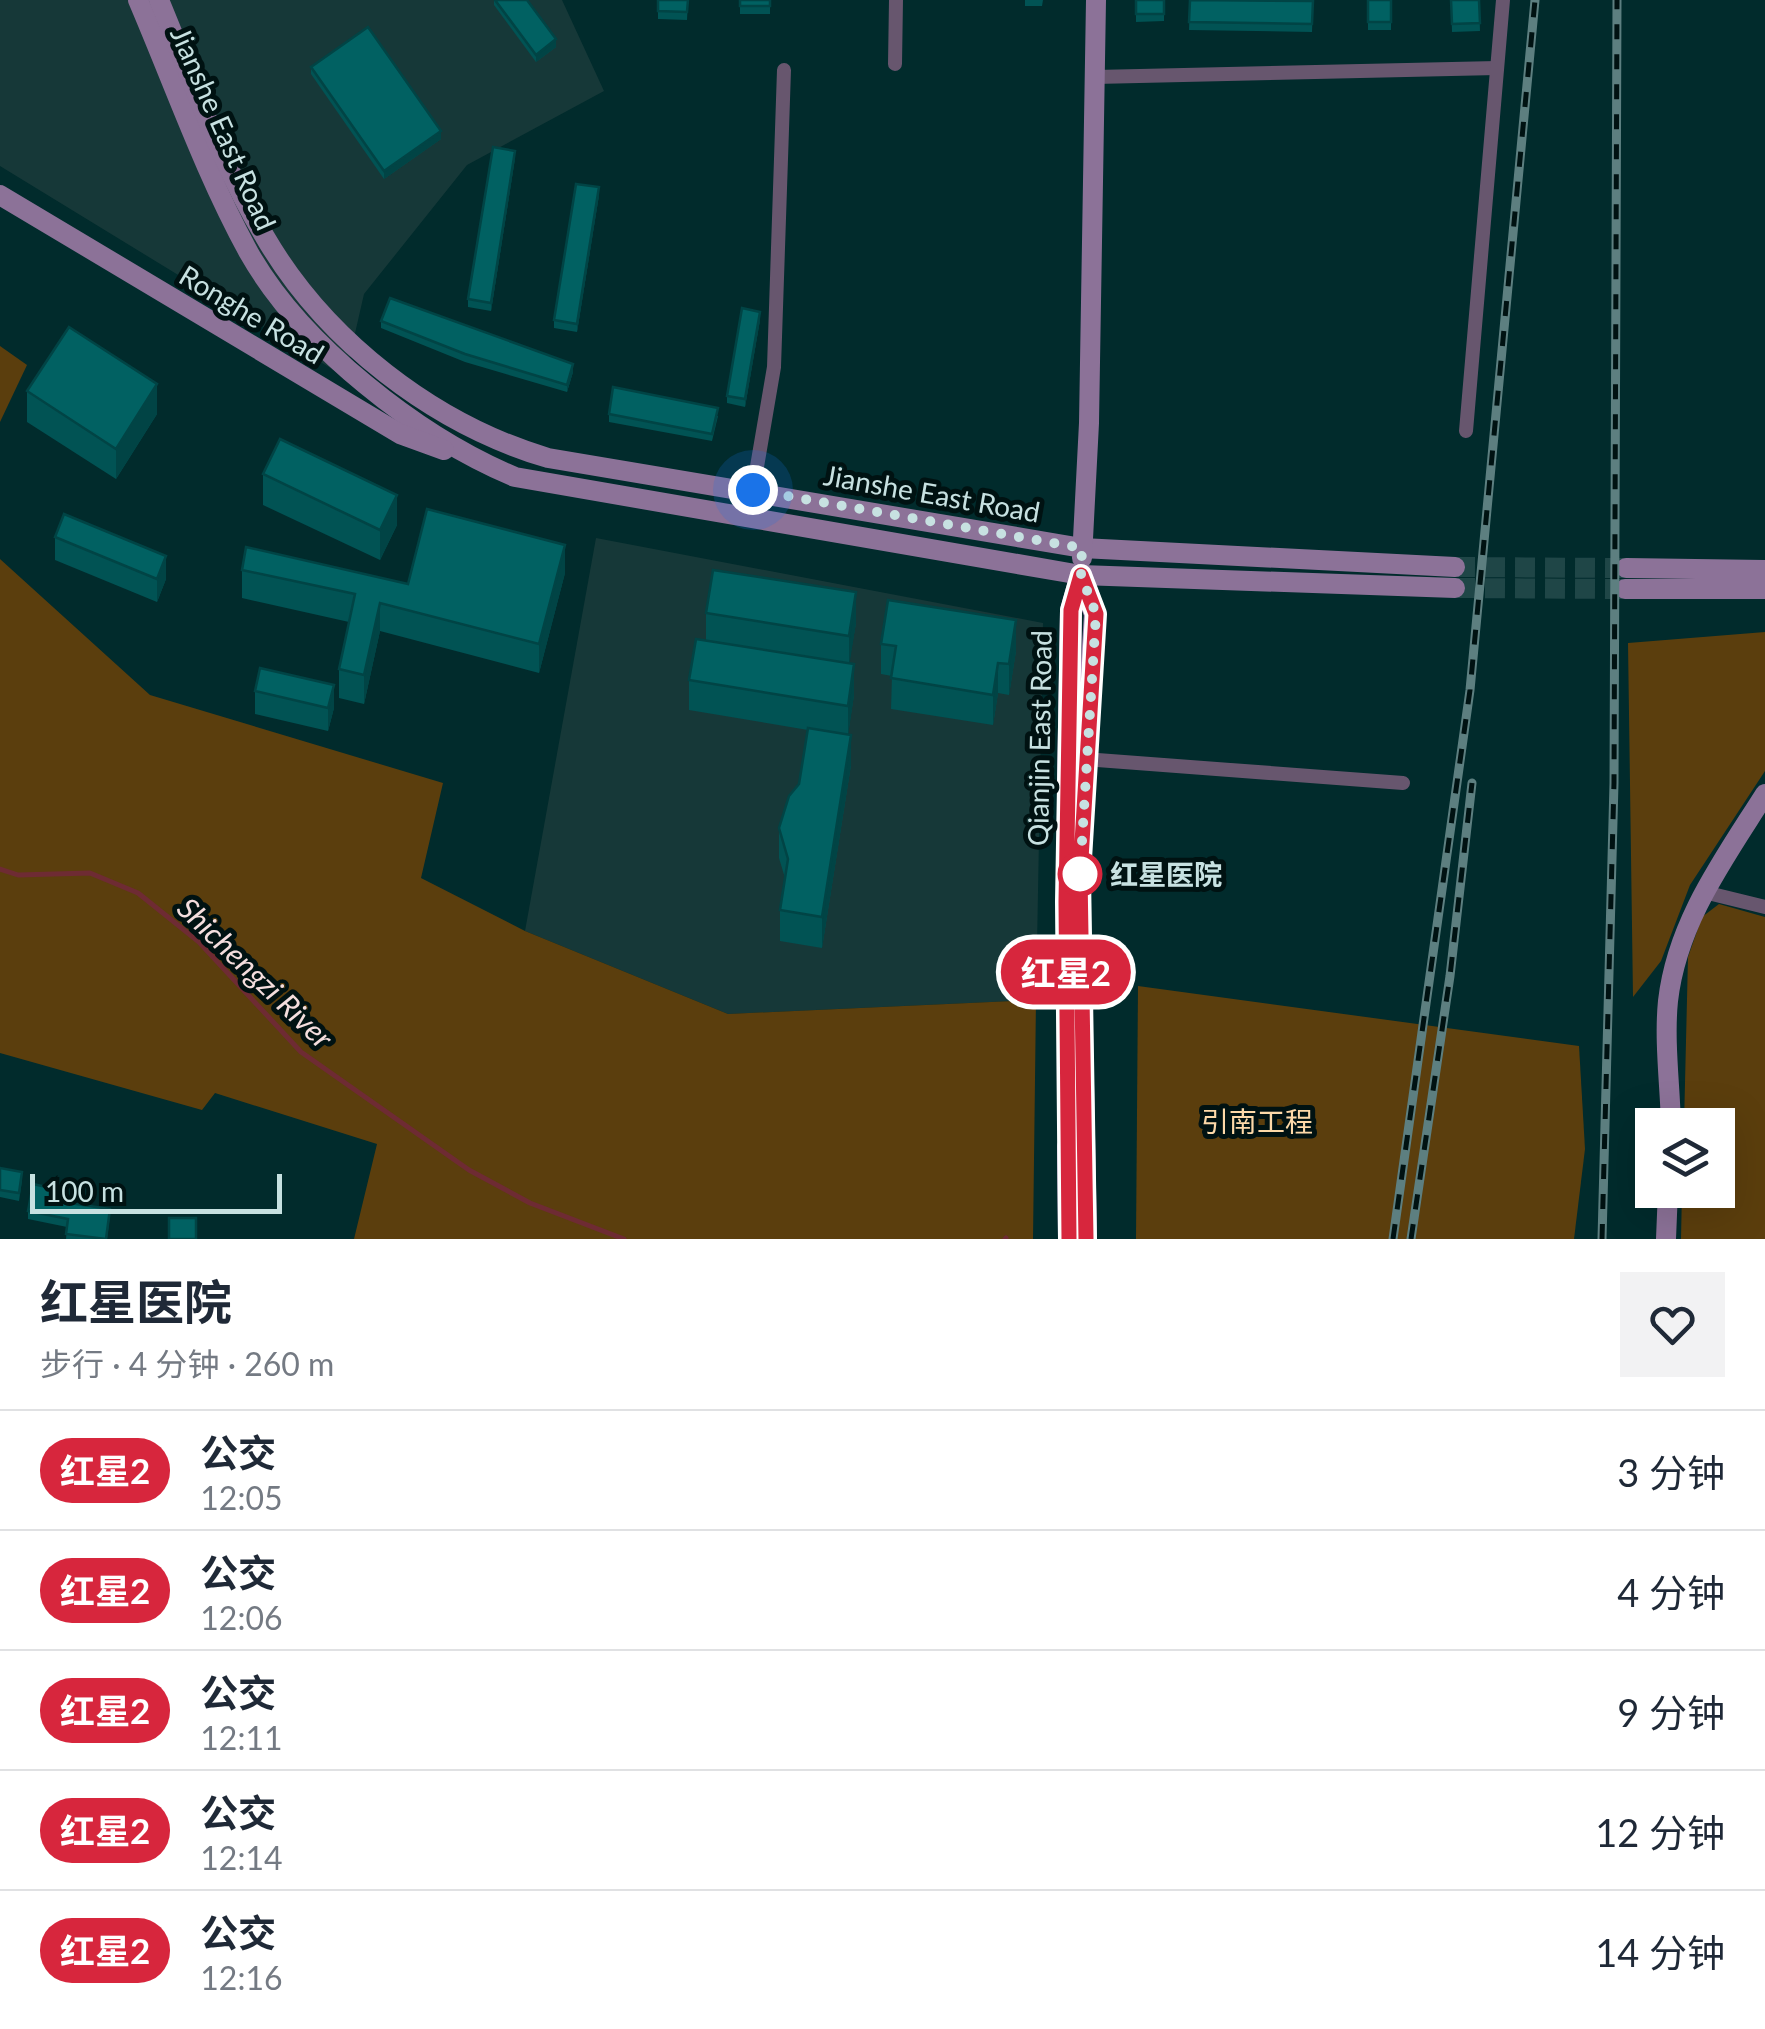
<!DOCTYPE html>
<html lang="zh">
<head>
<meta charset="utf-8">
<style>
  :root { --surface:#fff; --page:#f2f2f3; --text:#1f2937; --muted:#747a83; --line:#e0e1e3 }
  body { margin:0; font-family:Lato,"Noto Sans SC",sans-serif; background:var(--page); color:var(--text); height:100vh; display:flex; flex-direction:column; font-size:38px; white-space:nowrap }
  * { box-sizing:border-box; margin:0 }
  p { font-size:32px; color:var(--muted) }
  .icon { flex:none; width:55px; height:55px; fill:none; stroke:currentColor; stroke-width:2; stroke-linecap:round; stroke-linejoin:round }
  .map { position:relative; height:1239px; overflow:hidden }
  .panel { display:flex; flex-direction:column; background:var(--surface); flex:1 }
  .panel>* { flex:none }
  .badge { padding:0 20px; border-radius:32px; font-size:35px; line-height:65px }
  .tools { position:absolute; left:1635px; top:1108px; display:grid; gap:20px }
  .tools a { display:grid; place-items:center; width:100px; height:100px; border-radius:0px; background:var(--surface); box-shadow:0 10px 40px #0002; font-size:50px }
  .scale { position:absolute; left:30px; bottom:25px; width:252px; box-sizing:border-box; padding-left:10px; border:5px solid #c7e1e1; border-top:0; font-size:28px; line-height:35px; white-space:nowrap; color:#c7e1e1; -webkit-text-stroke:8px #001212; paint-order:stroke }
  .you { position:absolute; width:50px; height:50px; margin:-25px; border:8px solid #fff; border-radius:50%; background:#1a73e8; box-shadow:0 0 0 15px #1a73e833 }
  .map>.badge { position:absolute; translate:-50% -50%; box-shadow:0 0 0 5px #fff }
  .round { display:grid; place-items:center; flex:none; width:105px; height:105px; border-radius:0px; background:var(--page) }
  .summary { display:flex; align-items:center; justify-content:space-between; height:170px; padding:0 40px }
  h1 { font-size:48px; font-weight:700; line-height:75px }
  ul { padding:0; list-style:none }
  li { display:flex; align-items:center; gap:30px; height:120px; padding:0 40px; border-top:2px solid var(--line) }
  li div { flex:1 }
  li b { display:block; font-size:38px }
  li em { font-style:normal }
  li .badge { min-width:110px; font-weight:700; text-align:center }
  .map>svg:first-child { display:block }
  .built { fill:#163838 }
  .green { fill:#5b3e0d }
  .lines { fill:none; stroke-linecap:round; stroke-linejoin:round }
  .stream { stroke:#6e2b33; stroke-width:5 }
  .secondary-tunnel { stroke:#1f4647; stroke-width:20; stroke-dasharray:20 10; stroke-linecap:butt }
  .street { stroke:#67566e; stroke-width:14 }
  .secondary { stroke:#8c7298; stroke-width:20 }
  .primary { stroke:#a987b8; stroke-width:22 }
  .rail-casing { stroke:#5d7f80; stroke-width:9 }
  .rail { stroke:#001212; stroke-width:5; stroke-dasharray:15; stroke-linecap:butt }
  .wall { fill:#015354 }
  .shaded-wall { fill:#014445 }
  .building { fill:#016162; stroke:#014445; stroke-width:2.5 }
  .line-casing { stroke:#fff; stroke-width:22 }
  .line { stroke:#d7263d; stroke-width:15 }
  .walk { stroke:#c7e1e1; stroke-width:10; stroke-dasharray:0 18 }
  .stop-dot { fill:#fff; stroke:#d7263d; stroke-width:5 }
  .labels { text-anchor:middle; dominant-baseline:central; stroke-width:10; stroke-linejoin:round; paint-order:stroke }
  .street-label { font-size:28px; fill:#c7e1e1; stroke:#001212 }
  .stop-label { font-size:28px; font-weight:bold; fill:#c7e1e1; stroke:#001212; text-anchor:start }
  .park-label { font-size:28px; fill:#fdd9a8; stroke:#001212 }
  .water-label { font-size:30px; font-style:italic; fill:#f4dede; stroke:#001212 }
</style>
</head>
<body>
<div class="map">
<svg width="1765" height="1239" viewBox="0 0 1765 1239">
  <rect width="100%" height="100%" fill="#012b2c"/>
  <g class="built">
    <path d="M0 0H562L604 91 467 165 364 294 345 377 0 166Z"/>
    <path d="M596 538 1043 623 1036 1000 728 1014 525 931Z"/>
  </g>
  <g class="green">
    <path d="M0 346 27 365 0 422Z"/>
    <path d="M0 559 150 695 443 783 421 878 525 931 728 1014 1036 1000 1033 1239H354L377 1144 215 1093 202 1110 0 1053Z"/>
    <path d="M1765 632V771L1690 885 1661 961 1633 997 1628 643Z"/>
    <path d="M1719 904 1765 917V1239H1681L1682 1190H1718V1125H1684L1688 957 1702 917Z"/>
    <path d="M1138 986 1579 1046 1585 1149 1574 1239H1136Z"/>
  </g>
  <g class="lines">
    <g class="stream">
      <path d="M0 869 18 875 90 873 138 893 199 942 301 1052 469 1170 530 1203 624 1239"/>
      <path d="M1005 1239 1006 1238"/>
    </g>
    <g class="secondary-tunnel">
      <path d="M1455 567 1626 568"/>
      <path d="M1455 588 1625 589"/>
    </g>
    <g class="street">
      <path d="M895 64 896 0"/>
      <path d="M1095 77 1497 68"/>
      <path d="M1466 431 1503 0"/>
      <path d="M753 490 774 367 784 70"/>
      <path d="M1084 759 1403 783"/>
      <path d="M1704 892 1765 907"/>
    </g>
    <g class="secondary">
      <path d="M138 0C174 84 205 173 249 253 301 345 419 437 515 477L1081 575 1455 588"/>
      <path d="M159 0C192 79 221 164 265 237 325 340 433 424 548 458L1082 548 1455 567"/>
      <path d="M0 195 400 434 444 450"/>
      <path d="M1082 558 1089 423 1096 0"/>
      <path d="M1626 568 1765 570"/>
      <path d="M1625 589H1765"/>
      <path d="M1671 1125C1670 1085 1664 1041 1668 1001 1677 922 1724 859 1765 794"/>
      <path d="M1666 1239 1668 1190"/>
    </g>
    <g class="primary">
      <path d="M1081 575 1095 614 1079 875 1086 1239"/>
      <path d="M1068 785 1071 611 1081 575"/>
      <path d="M1068 1147 1069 1239"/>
    </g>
    <g class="rail-casing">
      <g id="rail">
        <path d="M1393 1239 1470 690 1535 0"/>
        <path d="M1411 1239 1450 976 1472 783"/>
        <path d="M1602 1239 1614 783 1617 0"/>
      </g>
    </g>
    <use href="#rail" class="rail"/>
  </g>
  <g class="wall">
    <path d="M494 0H527L556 47 536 62 494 5Z"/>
    <path d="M658 0H688L687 20 658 19Z"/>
    <rect x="740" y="0" width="30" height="14"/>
    <path d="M1025 0H1043L1042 6H1025Z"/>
    <path d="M1136 0H1164V21L1136 22Z"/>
    <path d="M1190 0 1313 1 1312 32 1189 30Z"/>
    <rect x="1368" y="0" width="23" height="30"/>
    <path d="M1451 0H1479L1480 31 1452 32Z"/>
    <path d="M311 67 441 139 384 179 311 74Z"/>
    <path d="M515 158 491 311 468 307V299Z"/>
    <path d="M599 195 577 332 554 328V320Z"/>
    <path d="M760 320 745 407 727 403V396Z"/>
    <path d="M381 321 573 372 567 392 465 362 381 328Z"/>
    <path d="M27 391 157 414 116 479 27 422Z"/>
    <path d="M609 414 718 416 712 441 609 422Z"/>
    <path d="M263 474 397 525 380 560 263 505Z"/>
    <path d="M55 537 166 579 157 602 55 560Z"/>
    <path d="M242 570 408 584 565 573 539 673 380 631 364 704 339 698V669L349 622 242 598Z"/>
    <path d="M706 613 856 623 849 663 854 695 848 734 851 765 822 948 780 941V910L785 878 779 858V828L799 784 808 730 689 710V680L706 640Z"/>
    <path d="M881 644 1016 651 1009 695 998 693 993 725 891 709 892 676 881 674Z"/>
    <path d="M255 691 334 708 328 731 255 714Z"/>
    <path d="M0 1168 22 1180 19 1201 0 1197Z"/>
    <path d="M64 1198 63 1203 110 1216 107 1239H66L67 1227 28 1219V1211Z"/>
  </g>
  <g class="shaded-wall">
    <path d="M556 39V47L536 62V55Z"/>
    <path d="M441 131V139L384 179V171Z"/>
    <path d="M515 151V158L491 311V303Z"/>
    <path d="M599 187V195L577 332V324Z"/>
    <path d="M760 312V320L745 407V399Z"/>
    <path d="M573 364V372L567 392V385Z"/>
    <path d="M157 384V414L116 479V449Z"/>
    <path d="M397 495V525L380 560V530Z"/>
    <path d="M565 545V573L539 673V644Z"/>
    <path d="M166 556V579L157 602V579Z"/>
    <path d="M856 592V623L849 667V636Z"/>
    <path d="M380 603V631L364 704V675Z"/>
    <path d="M1016 620V651L1009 695V664Z"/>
    <path d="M998 663V693L993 725V695Z"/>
    <path d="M854 664V695L848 736V706Z"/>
    <path d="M334 685V708L328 731V708Z"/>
    <path d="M851 735V765L822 948V917Z"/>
  </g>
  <g class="building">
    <path d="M495 0H527L556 39 536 55Z"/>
    <path d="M658 0H688L687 12 658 11Z"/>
    <rect x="740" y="0" width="30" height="6"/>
    <rect x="1136" y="0" width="28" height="14"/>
    <path d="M1190 0 1313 1 1312 24 1189 22Z"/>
    <rect x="1368" y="0" width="23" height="22"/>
    <path d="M1451 0H1479L1480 23 1452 24Z"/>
    <path d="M368 27 441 131 384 171 311 67Z"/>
    <path d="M493 147 515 151 491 303 468 299Z"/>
    <path d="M576 184 599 187 577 324 554 320Z"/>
    <path d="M390 298 573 364 567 385 465 354 381 321Z"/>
    <path d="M742 308 760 312 745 399 727 396Z"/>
    <path d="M69 327 157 384 116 449 27 391Z"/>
    <path d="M613 387 718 408 712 434 609 414Z"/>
    <path d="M280 439 397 495 380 530 263 474Z"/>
    <path d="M427 509 565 545 539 644 380 603 364 675 339 669 355 594 242 570 246 547 408 584Z"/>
    <path d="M64 514 166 556 157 579 55 537Z"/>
    <path d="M713 570 856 592 849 636 706 613Z"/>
    <path d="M888 600 1016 620 1009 664 998 663 993 695 891 678 896 646 881 644Z"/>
    <path d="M696 639 854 664 848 706 689 680Z"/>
    <path d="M260 668 334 685 328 708 255 691Z"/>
    <path d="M808 728 851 735 822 917 780 910 788 859 779 828 789 796 799 784Z"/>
    <path d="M0 1168 22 1172 19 1193 0 1190Z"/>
    <path d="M33 1184 64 1191 62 1202 110 1209 106 1239 66 1234 68 1219 28 1211Z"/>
    <rect x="169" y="1218" width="27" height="21"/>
  </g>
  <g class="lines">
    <g class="line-casing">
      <path id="line" d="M1069 1239 1066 902 1071 610 1081 575 1096 614 1080 875 1086 1239"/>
    </g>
    <use href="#line" class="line"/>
    <path class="walk" d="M753 490 1082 548 1081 575 1096 614 1080 874"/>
  </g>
  <circle class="stop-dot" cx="1080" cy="874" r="20"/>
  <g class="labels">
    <g class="street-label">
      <text transform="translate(224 128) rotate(66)">Jianshe East Road</text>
      <text transform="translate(252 314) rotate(31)">Ronghe Road</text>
      <text transform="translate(932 493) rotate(10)">Jianshe East Road</text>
      <text transform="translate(1039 738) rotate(-89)">Qianjin East Road</text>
    </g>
    <g class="stop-label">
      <text x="1110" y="874">红星医院</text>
    </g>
    <g class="park-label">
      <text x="1257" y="1121">引南工程</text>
    </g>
    <g class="water-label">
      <text transform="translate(256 972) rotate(44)">Shichengzi River</text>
    </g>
  </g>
</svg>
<div class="tools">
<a><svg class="icon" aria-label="layers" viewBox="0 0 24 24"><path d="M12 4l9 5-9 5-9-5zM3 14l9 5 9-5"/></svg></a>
</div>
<div class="scale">100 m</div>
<div class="you" style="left:753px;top:490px"></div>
<b class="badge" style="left:1066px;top:972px;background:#d7263d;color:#fff">红星2</b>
</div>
<section class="panel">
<div class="summary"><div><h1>红星医院</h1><p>步行 · 4 分钟 · 260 m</p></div><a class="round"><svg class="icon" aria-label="heart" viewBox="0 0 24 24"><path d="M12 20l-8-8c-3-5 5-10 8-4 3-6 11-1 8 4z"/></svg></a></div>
<ul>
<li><span class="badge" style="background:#d7263d;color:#fff">红星2</span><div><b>公交</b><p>12:05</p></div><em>3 分钟</em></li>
<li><span class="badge" style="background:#d7263d;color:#fff">红星2</span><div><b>公交</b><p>12:06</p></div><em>4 分钟</em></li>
<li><span class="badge" style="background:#d7263d;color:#fff">红星2</span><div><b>公交</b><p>12:11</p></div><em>9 分钟</em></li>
<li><span class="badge" style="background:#d7263d;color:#fff">红星2</span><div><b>公交</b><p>12:14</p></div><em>12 分钟</em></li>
<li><span class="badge" style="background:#d7263d;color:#fff">红星2</span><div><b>公交</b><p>12:16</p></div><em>14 分钟</em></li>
</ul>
</section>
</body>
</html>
